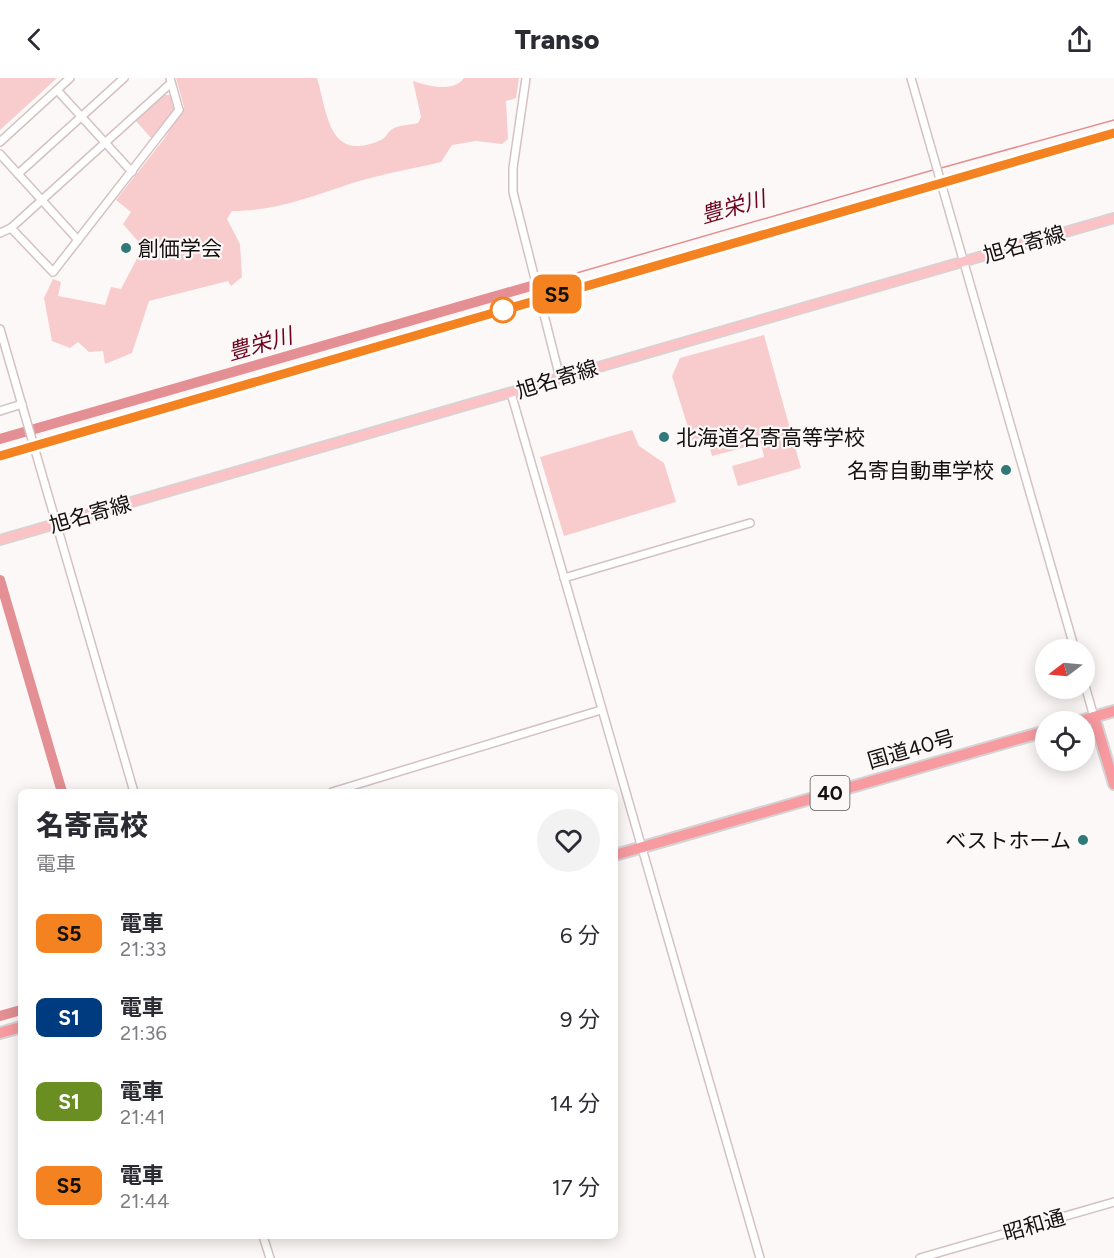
<!DOCTYPE html>
<html lang="ja">
<head>
<meta charset="utf-8">
<style>
  :root { --surface:#fff; --page:#f2f2f3; --text:#2b2b33; --muted:#7c7c81 }
  body { margin:0; font-family:Figtree,"Noto Sans JP",sans-serif; background:var(--page); color:var(--text); height:100vh; display:flex; flex-direction:column; font-size:22px; white-space:nowrap }
  * { box-sizing:border-box; margin:0 }
  p { font-size:20px; color:var(--muted) }
  .icon { flex:none; width:33px; height:33px; fill:none; stroke:currentColor; stroke-width:2; stroke-linecap:round; stroke-linejoin:round }
  .map { position:relative; flex:1; overflow:hidden }
  .sheet { position:absolute; left:18px; top:711px; width:600px; height:450px; display:flex; flex-direction:column; background:var(--surface); border-radius:9px; box-shadow:0 3px 15px #0003 }
  .sheet>* { flex:none }
  .badge { padding:0 12px; border-radius:9px; font-size:21px; line-height:39px }
  .needle { width:39px; rotate:254deg }
  .fabs { position:absolute; left:1035px; top:561px; display:grid; gap:12px }
  .fabs a { display:grid; place-items:center; width:60px; height:60px; border-radius:50%; background:var(--surface); box-shadow:0 3px 15px #0003; font-size:30px }
  .map>.badge { position:absolute; translate:-50% -50%; box-shadow:0 0 0 3px #fff }
  .round { display:grid; place-items:center; flex:none; width:63px; height:63px; border-radius:32px; background:var(--page) }
  .headline { display:flex; align-items:center; justify-content:space-between; height:102px; padding:0 18px }
  h1 { font-size:28px; font-weight:800; line-height:45px }
  ul { padding:0; list-style:none }
  li { display:flex; align-items:center; gap:18px; height:84px; padding:0 18px }
  li div { flex:1 }
  li b { display:block; font-size:22px }
  li em { font-style:normal }
  li .badge { min-width:66px; font-weight:700; text-align:center }
  header { display:flex; justify-content:space-between; align-items:center; height:78px; padding:0 18px; background:var(--surface); font-size:27px; font-weight:800 }
  .map>svg:first-child { display:block }
  .green { fill:#f8cbcc }
  .lines { fill:none; stroke-linecap:round; stroke-linejoin:round }
  .stream { stroke:#e38f93; stroke-width:1.5 }
  .river { stroke:#e38f93; stroke-width:10 }
  .minor-casing { stroke:#d4c2c2; stroke-width:10 }
  .major-casing { stroke:#d5d4d4; stroke-width:12 }
  .highway-casing { stroke:#d5d4d4; stroke-width:14 }
  .minor { stroke:#fff; stroke-width:7 }
  .major { stroke:#fbc3c6; stroke-width:9 }
  .highway { stroke:#f89ba0; stroke-width:10 }
  .rail-casing { stroke:#726d6d; stroke-width:4 }
  .rail { stroke:#fcf8f8; stroke-width:1.5; stroke-dasharray:4.5; stroke-linecap:butt }
  .line-casing { stroke:#fff; stroke-width:14 }
  .line { stroke:#f58220; stroke-width:9 }
  .poi-dot { fill:#30797a; stroke:#fcf8f8; stroke-width:2 }
  .stop-dot { fill:#fff; stroke:#f58220; stroke-width:3 }
  .labels { text-anchor:middle; dominant-baseline:central; stroke-width:4.5; stroke-linejoin:round; paint-order:stroke }
  .shield { fill:#fcf8f8; stroke:#5a5555; stroke-width:1.5 }
  .shield-label { font-size:20px; font-weight:bold; fill:#150f0f }
  .street-label { font-size:21px; fill:#150f0f; stroke:#fcf8f8 }
  .poi-label { font-size:21px; fill:#150f0f; stroke:#fcf8f8; text-anchor:start }
  .water-label { font-size:22px; font-style:italic; fill:#6c041e; stroke:#fcf8f8 }
</style>
</head>
<body>
<header><svg class="icon" aria-label="back" viewBox="0 0 24 24"><path d="M15 5l-7 7 7 7"/></svg>Transo<svg class="icon" aria-label="share" viewBox="0 0 24 24"><path d="M12 15V3M7 8l5-5 5 5M5 13v7h14v-7"/></svg></header>
<div class="map">
<svg width="1114" height="1180" viewBox="0 0 1114 1180">
  <rect width="100%" height="100%" fill="#fcf8f8"/>
  <g class="green">
    <path d="M0 0H57L0 52Z"/>
    <path d="M176 0H317C328 38 329 85 381 62 386 60 387 55 391 52 397 47 410 47 418 45L421 39 413 3C427 8 454 15 464 0H519L516 20 506 23 508 61 502 66 476 63 452 67 441 84C409 92 373 97 341 109 305 121 271 133 232 133L227 141 240 166 242 199 231 208 228 203 149 223 132 275 105 286 103 273 89 274 78 264 70 270 52 263 44 220 53 201 61 204 58 218 105 227 111 209 121 211 143 169 123 146 131 134 116 122 164 61 184 29Z"/>
    <path d="M164 17H170L174 31 151 60 136 43Z"/>
    <path d="M764 257 801 390 738 408 732 388 764 379 761 365 712 378 707 359 692 362 672 298 680 280Z"/>
    <path d="M632 352 639 368 664 385 676 424 564 458 540 379Z"/>
  </g>
  <g class="lines">
    <g class="stream">
      <path d="M941 90 1114 42"/>
      <path d="M542 205 933 92"/>
    </g>
    <g class="river">
      <path d="M0 361 531 208"/>
      <path d="M0 502 62 714"/>
      <path d="M0 938 21 932"/>
    </g>
    <g class="minor-casing">
      <g id="minor">
        <path d="M526 0 513 90V114L560 300"/>
        <path d="M911 0 1075 572"/>
        <path d="M57 12 132 94"/>
        <path d="M0 64 70 0"/>
        <path d="M0 76 78 162"/>
        <path d="M18 96 124 0"/>
        <path d="M11 150 53 194 179 32 170 0"/>
        <path d="M0 155 11 150 171 5"/>
        <path d="M0 251 134 714"/>
        <path d="M511 315 760 1180"/>
        <path d="M0 333 22 326"/>
        <path d="M564 500 750 445"/>
        <path d="M1084 604 1094 639"/>
        <path d="M332 714 601 632"/>
        <path d="M263 1158 270 1180"/>
        <path d="M920 1180 1114 1124"/>
      </g>
    </g>
    <g class="major-casing">
      <path id="major" d="M0 462 1114 140"/>
    </g>
    <g class="highway-casing">
      <g id="highway">
        <path d="M1094 639 1114 706"/>
        <path d="M1077 644 1114 633"/>
        <path d="M615 777 1046 653"/>
        <path d="M0 955 21 949"/>
      </g>
    </g>
    <use href="#minor" class="minor"/>
    <use href="#major" class="major"/>
    <use href="#highway" class="highway"/>
    <g class="rail-casing">
      <path id="rail" d="M0 378 1114 55"/>
    </g>
    <use href="#rail" class="rail"/>
  </g>
  <g class="lines">
    <g class="line-casing">
      <path id="line" d="M0 378 1114 55"/>
    </g>
    <use href="#line" class="line"/>
  </g>
  <g class="poi-dot">
    <circle cx="126" cy="170" r="6"/>
    <circle cx="664" cy="359" r="6"/>
    <circle cx="1006" cy="392" r="6"/>
    <circle cx="1083" cy="762" r="6"/>
  </g>
  <circle class="stop-dot" cx="503" cy="232" r="12"/>
  <g class="labels">
    <rect class="shield" x="810.5" y="698" width="39" height="34" rx="4.5"/>
    <g class="shield-label">
      <text x="830" y="715">40</text>
    </g>
    <g class="street-label">
      <text transform="translate(1024 166) rotate(-16)">旭名寄線</text>
      <text transform="translate(557 301) rotate(-17)">旭名寄線</text>
      <text transform="translate(90 436) rotate(-16)">旭名寄線</text>
      <text transform="translate(911 671) rotate(-16)">国道40号</text>
      <text transform="translate(1034 1147) rotate(-16)">昭和通</text>
    </g>
    <g class="poi-label">
      <text x="138" y="170">創価学会</text>
      <text x="676" y="359">北海道名寄高等学校</text>
      <text x="994" y="392" text-anchor="end">名寄自動車学校</text>
      <text x="1071" y="762" text-anchor="end">ベストホーム</text>
    </g>
    <g class="water-label">
      <text transform="translate(733 129) rotate(-16)">豊栄川</text>
      <text transform="translate(260 266) rotate(-16)">豊栄川</text>
    </g>
  </g>
</svg>
<div class="fabs">
<a><svg class="needle" viewBox="-14 -14 28 28"><path d="M0-13l5 13h-10z" fill="#e53935"/><path d="M0 13l5-13h-10z" fill="#7c7c81"/></svg></a>
<a><svg class="icon" aria-label="locate" viewBox="0 0 24 24"><circle cx="12" cy="12" r="6"/><path d="M12 2v4M12 18v4M2 12h4M18 12h4"/></svg></a>
</div>
<b class="badge" style="left:557px;top:216px;background:#f58220;color:#111">S5</b>
<section class="sheet">
<div class="headline"><div><h1>名寄高校</h1><p>電車</p></div><a class="round"><svg class="icon" aria-label="heart" viewBox="0 0 24 24"><path d="M12 20l-8-8c-3-5 5-10 8-4 3-6 11-1 8 4z"/></svg></a></div>
<ul>
<li><span class="badge" style="background:#f58220;color:#111">S5</span><div><b>電車</b><p>21:33</p></div><em>6 分</em></li>
<li><span class="badge" style="background:#003b80;color:#fff">S1</span><div><b>電車</b><p>21:36</p></div><em>9 分</em></li>
<li><span class="badge" style="background:#6b8e23;color:#fff">S1</span><div><b>電車</b><p>21:41</p></div><em>14 分</em></li>
<li><span class="badge" style="background:#f58220;color:#111">S5</span><div><b>電車</b><p>21:44</p></div><em>17 分</em></li>
</ul>
</section>
</div>
</body>
</html>
